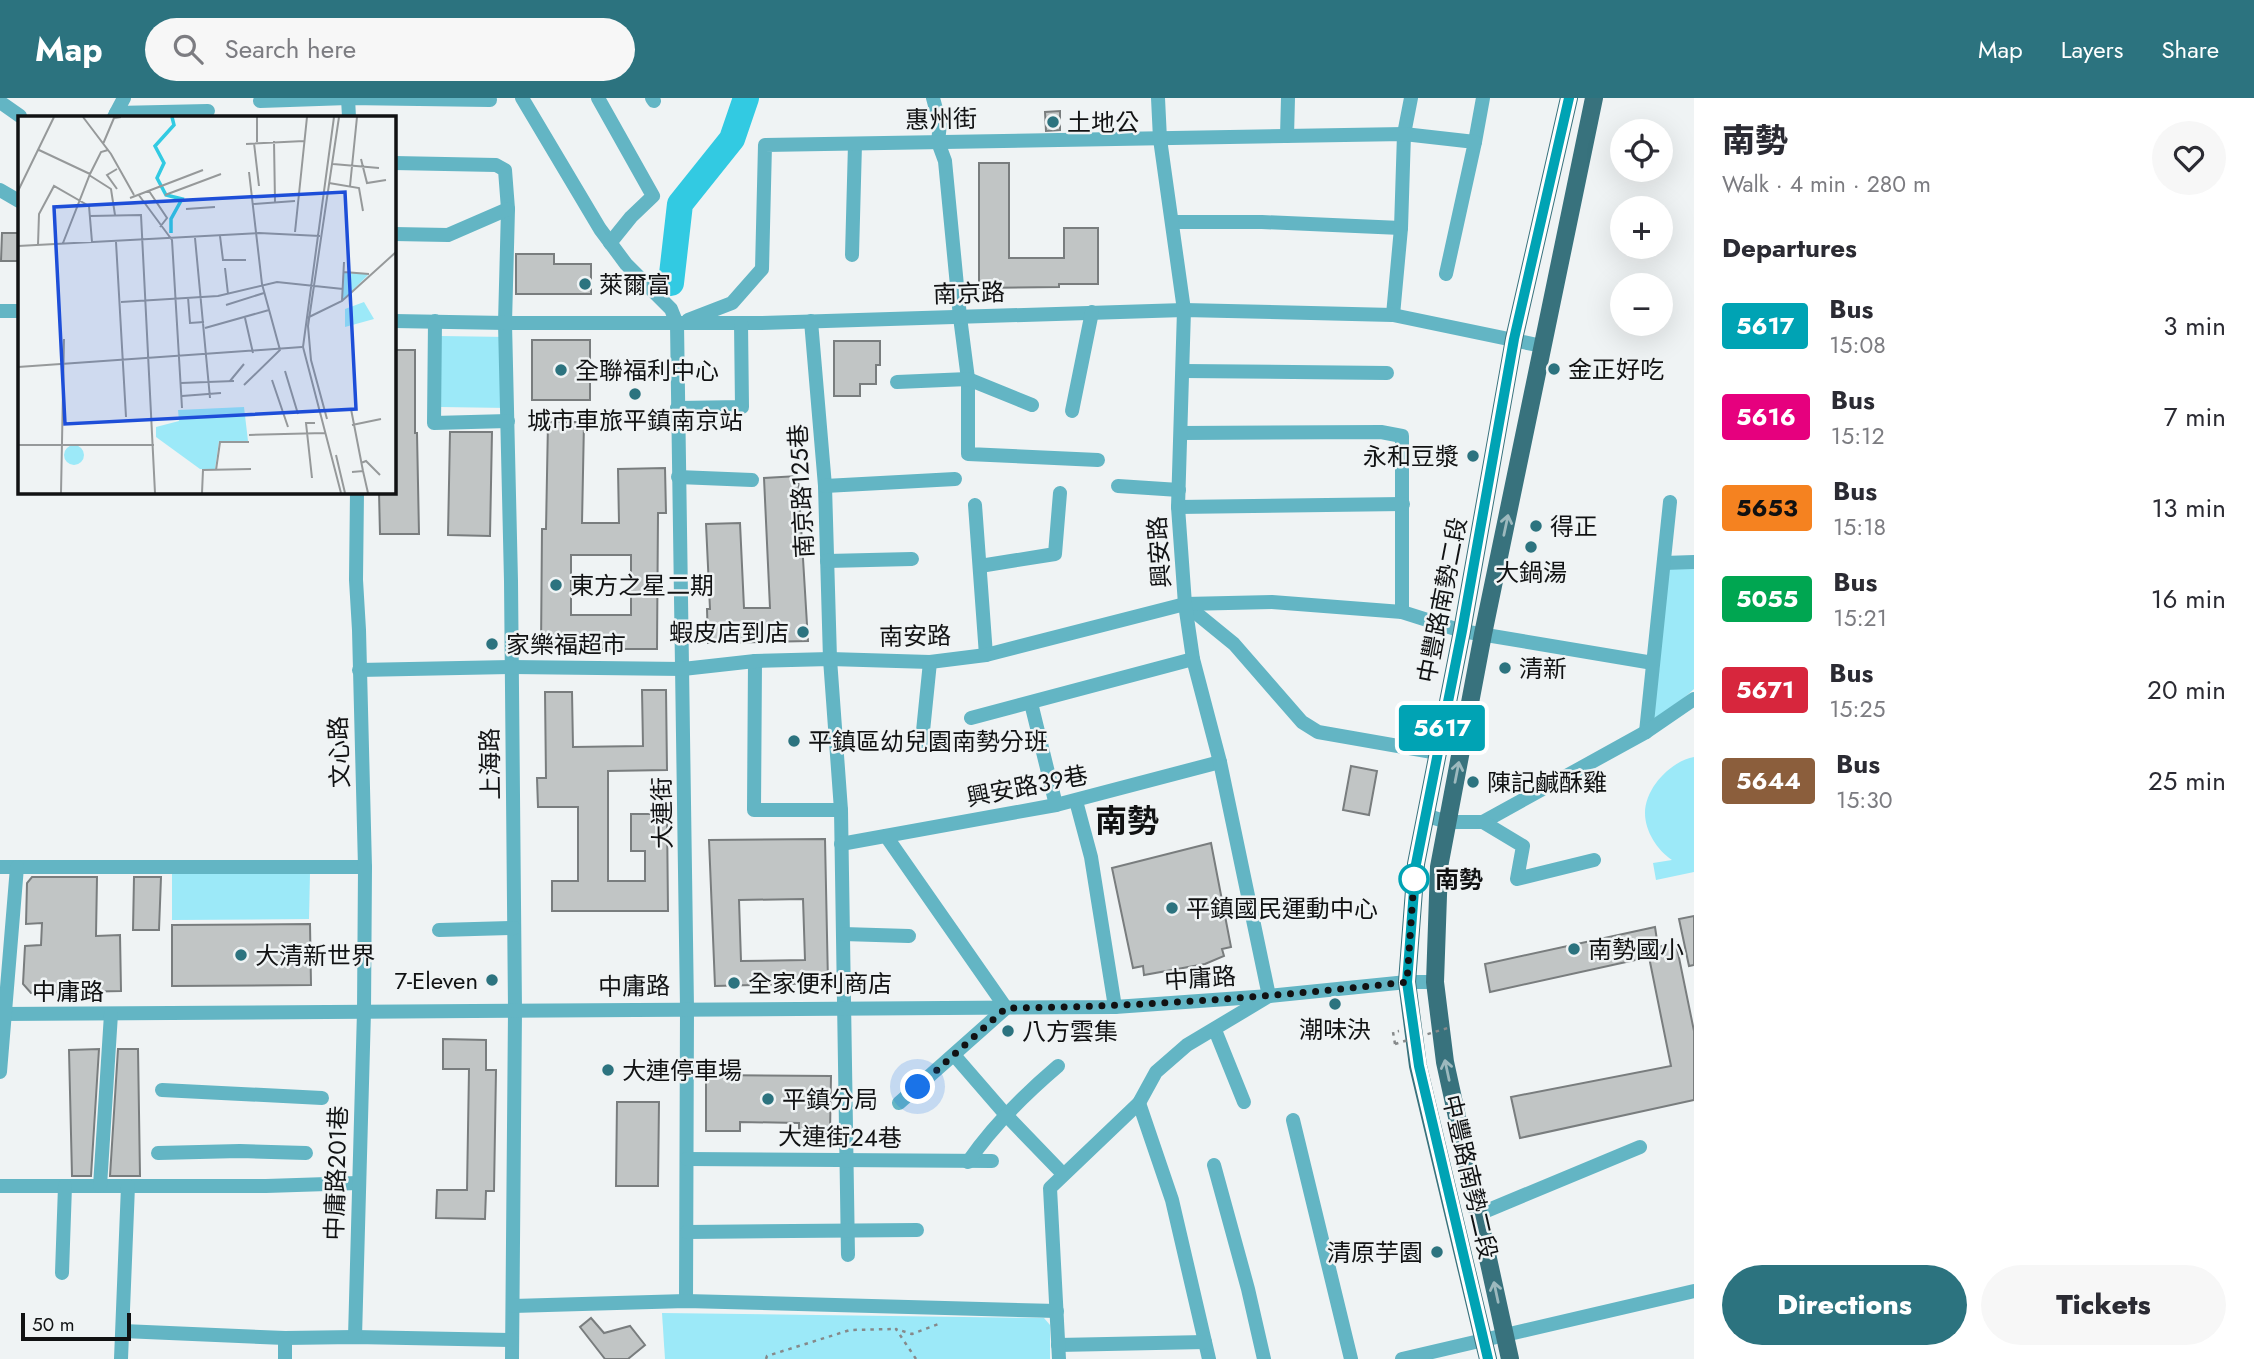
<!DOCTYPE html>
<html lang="en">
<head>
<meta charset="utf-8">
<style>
  :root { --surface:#fff; --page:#f7f7f7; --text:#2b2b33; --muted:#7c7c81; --accent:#2c737f }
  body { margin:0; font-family:Jost,"Noto Sans TC",sans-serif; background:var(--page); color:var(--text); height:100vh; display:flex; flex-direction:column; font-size:26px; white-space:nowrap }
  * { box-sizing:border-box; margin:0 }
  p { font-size:23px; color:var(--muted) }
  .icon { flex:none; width:38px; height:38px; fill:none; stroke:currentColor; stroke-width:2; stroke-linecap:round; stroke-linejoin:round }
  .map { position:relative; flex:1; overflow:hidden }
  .drawer { display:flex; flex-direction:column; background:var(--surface); width:560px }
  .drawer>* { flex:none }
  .badge { padding:0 14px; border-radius:5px; font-size:24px; line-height:46px }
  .controls { position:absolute; left:1610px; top:21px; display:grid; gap:14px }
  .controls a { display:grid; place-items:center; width:63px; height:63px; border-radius:50%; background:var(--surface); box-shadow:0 7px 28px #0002; font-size:35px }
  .scale { position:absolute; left:21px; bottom:18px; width:110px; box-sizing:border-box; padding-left:7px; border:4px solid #111213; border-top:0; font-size:19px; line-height:24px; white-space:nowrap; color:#111213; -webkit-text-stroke:5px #eff3f4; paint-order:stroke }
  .you { position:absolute; width:35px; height:35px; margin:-18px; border:5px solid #fff; border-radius:50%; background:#1a73e8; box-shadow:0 0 0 10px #1a73e833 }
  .map>.badge { position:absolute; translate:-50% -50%; box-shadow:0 0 0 4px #fff }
  h2 { padding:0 28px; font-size:26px; line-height:63px }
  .round { display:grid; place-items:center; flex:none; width:74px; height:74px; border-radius:37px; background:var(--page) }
  .head { display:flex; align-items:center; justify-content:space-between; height:119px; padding:0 28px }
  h1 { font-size:33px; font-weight:800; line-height:52px }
  .action { display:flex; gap:14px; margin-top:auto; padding:14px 28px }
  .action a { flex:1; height:80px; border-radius:42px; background:var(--accent); color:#fff; font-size:28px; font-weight:800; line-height:80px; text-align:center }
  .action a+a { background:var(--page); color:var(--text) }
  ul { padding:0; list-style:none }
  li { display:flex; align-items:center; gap:21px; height:91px; padding:0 28px }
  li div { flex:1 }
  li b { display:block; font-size:26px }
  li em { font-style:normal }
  li .badge { min-width:77px; font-weight:700; text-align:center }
  header { display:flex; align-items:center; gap:42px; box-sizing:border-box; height:98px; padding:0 35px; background:var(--accent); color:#fff }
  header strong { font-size:33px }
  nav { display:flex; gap:38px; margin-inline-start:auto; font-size:24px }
  .search { width:490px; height:63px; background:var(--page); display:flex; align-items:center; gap:18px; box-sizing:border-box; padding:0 24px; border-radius:38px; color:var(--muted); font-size:26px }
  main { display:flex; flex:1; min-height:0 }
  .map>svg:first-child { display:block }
  .green { fill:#9ce9f8 }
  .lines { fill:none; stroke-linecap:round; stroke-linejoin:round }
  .river { stroke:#32cae2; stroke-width:26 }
  .building { fill:#c1c5c5; stroke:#797d7e; stroke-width:2; fill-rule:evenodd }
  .path { stroke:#86898a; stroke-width:2.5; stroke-dasharray:3.5 5; stroke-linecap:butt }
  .minor { stroke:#63b5c4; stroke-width:14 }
  .major { stroke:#38727d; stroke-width:18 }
  .path-bridge { stroke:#86898a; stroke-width:2.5; stroke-dasharray:3.5 5; stroke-linecap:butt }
  .oneway { stroke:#9db9be }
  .line-casing { stroke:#fff; stroke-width:16 }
  .line { stroke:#00a3b4; stroke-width:10 }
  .walk { stroke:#111213; stroke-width:7; stroke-dasharray:0 12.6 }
  .poi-dot { fill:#2c737f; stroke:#eff3f4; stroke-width:2.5 }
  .stop-dot { fill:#fff; stroke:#00a3b4; stroke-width:3.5 }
  .labels { text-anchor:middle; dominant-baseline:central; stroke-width:5; stroke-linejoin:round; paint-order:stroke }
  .street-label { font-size:24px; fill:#111213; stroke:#eff3f4 }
  .poi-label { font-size:24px; fill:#111213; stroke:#eff3f4; text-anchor:start }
  .stop-label { font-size:24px; font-weight:bold; fill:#111213; stroke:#eff3f4; text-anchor:start }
  .district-label { font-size:32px; font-weight:bold; fill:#111213; stroke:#eff3f4 }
  .inset-river { fill:none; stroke:#32cae2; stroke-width:3.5 }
  .inset-road { fill:none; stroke:#96999a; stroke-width:2 }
  .view { fill:#1d4ed8; fill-opacity:0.15; stroke:#1d4ed8; stroke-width:3.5 }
  .inset-edge { fill:none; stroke:#111213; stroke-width:3.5 }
</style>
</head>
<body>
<header>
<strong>Map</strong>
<div class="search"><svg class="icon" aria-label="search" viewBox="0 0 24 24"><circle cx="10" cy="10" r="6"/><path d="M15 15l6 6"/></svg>Search here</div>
<nav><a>Map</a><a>Layers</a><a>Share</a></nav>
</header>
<main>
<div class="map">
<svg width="1694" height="1261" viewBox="0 0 1694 1261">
  <rect width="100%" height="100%" fill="#eff3f4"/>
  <g class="green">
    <path d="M441 238 508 239V310L441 309Z"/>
    <path d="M1664 465 1694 469V591L1646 634Z"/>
    <path d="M1694 659V774L1656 782 1653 765 1672 762C1657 752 1645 733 1645 715 1645 690 1671 663 1694 659Z"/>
    <path d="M310 775 309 821 172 822V776Z"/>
    <path d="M662 1215 1044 1220 1050 1227V1261H665Z"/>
  </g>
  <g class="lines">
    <path class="river" d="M671 185 680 106 732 41 746 0"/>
  </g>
  <g class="building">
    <path d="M1060 13V32L1046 33 1045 14Z"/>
    <path d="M979 65H1009V160H1064V130H1098V186H1059V189L979 190Z"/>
    <path d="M2 135H19V163H1Z"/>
    <path d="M516 156H554V166H591V196H516Z"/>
    <rect x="532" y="242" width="58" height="60"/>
    <path d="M834 243H880V267H876V286H860V298H834Z"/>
    <path d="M394 252H415V335H417L419 436H380L379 394H394Z"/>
    <path d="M548 324H584L582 425H619L618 371 665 370 666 415H658L657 551H541L542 431H546ZM571 457H631V517H571Z"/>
    <path d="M450 334H492L490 438 448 437Z"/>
    <path d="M798 378 808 543 708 545 707 511H710L706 426 740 425 744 510H770L764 380Z"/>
    <path d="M642 592H666L667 672 608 673V783H645V753H631V716H667L668 813H552V783H578V709H538L537 680H546L545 594H572L573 649 643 648Z"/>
    <path d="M1351 668 1377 673 1369 717 1343 712Z"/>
    <path d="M825 741 828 885 715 888 709 742ZM803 801 805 862 741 863 739 802Z"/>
    <path d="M1211 745 1231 849 1222 851 1224 858 1205 866 1144 877 1143 868 1133 870 1112 770Z"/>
    <path d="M32 779H97L96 838 120 837 121 893 31 895 23 886 25 848 41 847 42 825 26 826 27 785Z"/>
    <path d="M134 779H161L159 832H133Z"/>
    <path d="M1694 818V867L1689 868 1679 821Z"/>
    <path d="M310 826 311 887 172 888V827Z"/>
    <path d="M1655 829 1658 849 1676 845 1694 933V1002L1520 1040 1511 999 1671 968 1649 859 1490 894 1485 866Z"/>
    <path d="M443 941 486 942V972H496L494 1093H486L485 1121 436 1120 437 1092H467L469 971H443Z"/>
    <path d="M99 951 91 1078H72L69 952Z"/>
    <path d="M118 951H138L140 1078H110Z"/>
    <path d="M706 977 831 978 830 1035H799V1025L740 1024V1033H706Z"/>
    <path d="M617 1004H659L658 1088H616Z"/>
    <path d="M591 1220 604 1235 630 1228 645 1247 628 1261H605L580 1229Z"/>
  </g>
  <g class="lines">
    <g class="path">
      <path d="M1395 946 1393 934 1399 933"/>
      <path d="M766 1261 767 1258 850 1232 896 1231"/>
      <path d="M916 1261 896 1231 912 1236 941 1225"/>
    </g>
    <g class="minor">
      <path d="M348 0 349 19"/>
      <path d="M522 0 600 131 626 166 671 211 677 226 687 910 686 1203"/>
      <path d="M598 0 653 98 631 119 610 145"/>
      <path d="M652 0 654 3"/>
      <path d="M933 0 940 26 938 44 945 63 960 219 968 281V356L1098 362"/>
      <path d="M260 3 348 0 490 2"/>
      <path d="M0 4 20 18"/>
      <path d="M116 15 208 13"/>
      <path d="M114 19 124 0"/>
      <path d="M1287 38 1288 0"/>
      <path d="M1475 44 1483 0"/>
      <path d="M394 65 496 67 505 72 508 111 505 225 511 483 515 912 512 1261"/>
      <path d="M0 92 19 103"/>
      <path d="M1173 124H1262L1401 130"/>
      <path d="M394 136 448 137 508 111"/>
      <path d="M852 157 855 46"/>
      <path d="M0 213H19"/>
      <path d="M1393 217 1401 130 1404 36 1411 0"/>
      <path d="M688 222 732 205 762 171 765 47 1404 36 1475 44 1446 176"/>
      <path d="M394 223 505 225H761L1184 212 1393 217 1542 248"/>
      <path d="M435 223 434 325 508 323"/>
      <path d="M811 223 825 388 830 561 841 712 848 1157"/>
      <path d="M1184 273 1387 275"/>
      <path d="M897 284 968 281 1032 307"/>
      <path d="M677 310 742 309 741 225"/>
      <path d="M1072 313 1092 214"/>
      <path d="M1181 335 1381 334 1402 338V514"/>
      <path d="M678 379 752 382"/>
      <path d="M825 388 955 381"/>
      <path d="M1118 388 1179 392"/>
      <path d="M975 407 986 557"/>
      <path d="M1178 409 1403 406"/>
      <path d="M827 463 912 461"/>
      <path d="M1664 465 1694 464"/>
      <path d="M980 468 1055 456 1060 395"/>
      <path d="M1185 506 1234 546 1302 624 1318 634 1438 655"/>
      <path d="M755 563 754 712H841"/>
      <path d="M359 572 512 569 683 571 755 563 830 561 930 564 986 557 1185 506 1272 504 1402 514 1462 533 1653 565"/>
      <path d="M1031 605 1056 707"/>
      <path d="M971 620 1193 561"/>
      <path d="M1646 634 1670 404"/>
      <path d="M922 643 930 564"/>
      <path d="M1076 703 1091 759 1115 909"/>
      <path d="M1425 717 1447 724H1483L1646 634 1694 601"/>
      <path d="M1483 724 1523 748 1517 781 1594 762"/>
      <path d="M886 738 1006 910 899 1005"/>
      <path d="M841 746 1056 707 1220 664"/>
      <path d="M0 769H365"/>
      <path d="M439 832 514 830"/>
      <path d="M843 836 909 838"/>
      <path d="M0 916 1115 909 1269 898 1407 884H1435"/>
      <path d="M1215 932 1244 1004"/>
      <path d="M954 957 1006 1017 1063 1076"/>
      <path d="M0 974 17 769"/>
      <path d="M162 992 322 1000"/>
      <path d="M1139 1005 1172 1102 1209 1261"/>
      <path d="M1293 1022 1351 1261"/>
      <path d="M158 1055 240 1053 306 1055"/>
      <path d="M687 1061 992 1063"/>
      <path d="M968 1064C993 1027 1024 997 1058 968"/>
      <path d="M1214 1067 1248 1191 1264 1261"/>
      <path d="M0 1088H266L358 1085"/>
      <path d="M100 1088 111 916"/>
      <path d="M1479 1116 1640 1049"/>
      <path d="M687 1134 917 1132"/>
      <path d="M62 1175 65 1088"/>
      <path d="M513 1208 686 1203 1057 1213"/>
      <path d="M123 1233 285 1240 355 1239 512 1242"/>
      <path d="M355 1239 364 913 365 769 359 532 356 482 357 394"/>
      <path d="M1058 1247 1205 1244"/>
      <path d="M121 1261 128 1088"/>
      <path d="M285 1261V1240"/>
      <path d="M1059 1261 1050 1090 1139 1005 1156 974 1187 947 1269 898 1220 664 1193 561 1185 506 1178 409 1184 212 1160 41 1158 0"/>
      <path d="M1402 1261 1694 1193"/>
    </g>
    <g class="major">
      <path d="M1488 1261 1418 968 1407 884 1416 766 1462 533 1514 241 1569 0"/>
      <path d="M1510 1261 1445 964 1435 884 1439 769 1483 536 1594 0"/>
    </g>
    <path class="path-bridge" d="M1395 946 1451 929"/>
  </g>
  <defs><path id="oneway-shaft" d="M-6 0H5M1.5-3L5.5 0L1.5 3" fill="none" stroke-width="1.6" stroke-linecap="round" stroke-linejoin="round" transform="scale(1.75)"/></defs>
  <g class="oneway">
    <use href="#oneway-shaft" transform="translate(1506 427) rotate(-78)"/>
    <use href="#oneway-shaft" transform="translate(1457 674) rotate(-79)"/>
    <use href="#oneway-shaft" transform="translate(1447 972) rotate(-102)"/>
    <use href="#oneway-shaft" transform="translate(1496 1194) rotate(-102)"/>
  </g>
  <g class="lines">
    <g class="line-casing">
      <path id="line" d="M1488 1261 1419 968 1407 884 1416 766 1462 533 1514 241 1569 0"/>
    </g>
    <use href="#line" class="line"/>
    <path class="walk" d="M918 989 1006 910C1140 909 1273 899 1407 884L1414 781"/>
  </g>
  <g class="poi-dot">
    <circle cx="1053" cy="24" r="7"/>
    <circle cx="585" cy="186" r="7"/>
    <circle cx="1554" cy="271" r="7"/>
    <circle cx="561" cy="272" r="7"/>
    <circle cx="635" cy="296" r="7"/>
    <circle cx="1473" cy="358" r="7"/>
    <circle cx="1536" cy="428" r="7"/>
    <circle cx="1531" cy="449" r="7"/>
    <circle cx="556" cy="487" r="7"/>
    <circle cx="803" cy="534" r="7"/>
    <circle cx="492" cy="546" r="7"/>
    <circle cx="1505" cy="570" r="7"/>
    <circle cx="794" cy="643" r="7"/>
    <circle cx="1473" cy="684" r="7"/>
    <circle cx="1172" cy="810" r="7"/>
    <circle cx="1574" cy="851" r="7"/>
    <circle cx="241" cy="857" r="7"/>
    <circle cx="492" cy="882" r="7"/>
    <circle cx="734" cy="885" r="7"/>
    <circle cx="1335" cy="906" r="7"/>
    <circle cx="1008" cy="933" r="7"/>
    <circle cx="608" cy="972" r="7"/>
    <circle cx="768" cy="1001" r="7"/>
    <circle cx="1437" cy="1154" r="7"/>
  </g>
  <circle class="stop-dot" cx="1414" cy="781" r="14"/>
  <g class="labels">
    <g class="street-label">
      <text transform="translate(941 21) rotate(-1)">惠州街</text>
      <text transform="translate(969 195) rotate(-2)">南京路</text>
      <text transform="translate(801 393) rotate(-93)">南京路125巷</text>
      <text transform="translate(1159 454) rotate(-94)">興安路</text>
      <text transform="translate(1442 502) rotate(-79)">中豐路南勢二段</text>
      <text transform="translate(915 538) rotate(-1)">南安路</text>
      <text transform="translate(339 654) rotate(-92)">文心路</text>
      <text transform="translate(490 666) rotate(-91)">上海路</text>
      <text transform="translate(1027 688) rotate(-11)">興安路39巷</text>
      <text transform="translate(662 715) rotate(-91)">大連街</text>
      <text transform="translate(1200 880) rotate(-4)">中庸路</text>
      <text transform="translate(634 888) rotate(-1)">中庸路</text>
      <text x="68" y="893">中庸路</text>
      <text transform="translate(840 1039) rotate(1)">大連街24巷</text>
      <text transform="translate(336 1075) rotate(-88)">中庸路201巷</text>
      <text transform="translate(1470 1079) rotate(77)">中豐路南勢二段</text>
    </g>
    <g class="poi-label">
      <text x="1067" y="24">土地公</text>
      <text x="599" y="186">萊爾富</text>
      <text x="1568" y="271">金正好吃</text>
      <text x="575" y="272">全聯福利中心</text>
      <text x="635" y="322" text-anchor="middle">城市車旅平鎮南京站</text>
      <text x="1459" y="358" text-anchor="end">永和豆漿</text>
      <text x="1550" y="428">得正</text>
      <text x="1531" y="474" text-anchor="middle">大鍋湯</text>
      <text x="570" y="487">東方之星二期</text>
      <text x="789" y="534" text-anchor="end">蝦皮店到店</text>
      <text x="506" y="546">家樂福超市</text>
      <text x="1519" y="570">清新</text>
      <text x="808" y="643">平鎮區幼兒園南勢分班</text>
      <text x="1487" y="684">陳記鹹酥雞</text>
      <text x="1186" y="810">平鎮國民運動中心</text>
      <text x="1588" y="851">南勢國小</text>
      <text x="255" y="857">大清新世界</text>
      <text x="478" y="882" text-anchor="end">7-Eleven</text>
      <text x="748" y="885">全家便利商店</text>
      <text x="1335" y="931" text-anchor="middle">潮味決</text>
      <text x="1022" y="933">八方雲集</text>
      <text x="622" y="972">大連停車場</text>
      <text x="782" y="1001">平鎮分局</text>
      <text x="1423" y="1154" text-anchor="end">清原芋園</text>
    </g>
    <g class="stop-label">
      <text x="1435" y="781">南勢</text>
    </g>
    <g class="district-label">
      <text x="1127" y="723">南勢</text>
    </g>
  </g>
  <g transform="translate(18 18)">
    <rect width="378" height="378" fill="#eff3f4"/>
    <path d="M326 156 351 158 324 185ZM346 186 356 203 327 211V193ZM226 291 230 325H201L197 353H182L138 321V311L161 305 160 294ZM46 339a10 10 0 1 1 20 0a10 10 0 1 1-20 0Z" fill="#9ce9f8"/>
    <path class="inset-river" d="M153 117V103L164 83 148 79 139 62 146 47 137 30 156 9 154 1"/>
    <path class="inset-road" d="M65 1 93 38 116 79M316 1 285 231 323 377M256 25 257 86M239 26V1M236 27 241 70M85 28 96 2 103 1M228 28 286 25M21 34 72 58M343 43 349 67 368 64M315 48 361 52M99 53 89 59 99 73M71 59 93 73 97 99M311 67 341 72 345 95M332 70 339 1M0 75 36 1M131 75 149 102 142 111M120 78 154 124 164 292M147 79 203 58M112 82 185 54M235 88 277 85M81 89 120 87M168 93 197 91M72 100 123 99 137 377M277 116 289 1M202 120 205 144H228M177 122 192 282M98 126 108 301M45 127 72 58 83 36 90 34M20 129 21 98 36 70 71 90 74 126M0 130 241 117 302 120M207 152 210 178M326 156 351 158M170 181 172 207 186 206M324 185 326 146M103 186 200 180 259 166 325 173M208 189 246 177M227 202 235 237M289 202 324 185 378 136M187 212 251 194M0 251 284 231M267 255 280 298M254 264 270 311M212 265 226 248M163 267 216 265M226 269 262 234 244 168 231 56M164 280 203 277M333 293 345 355M309 303 293 244 290 210 321 1M334 309 363 303M231 319 307 317M0 329H136M318 339 327 377M343 347 348 345 362 359M198 354 202 326H231M334 356 345 355 350 377M294 362 288 307H297M43 377 46 223M184 377 185 354 233 353"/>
    <path class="view" d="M327 76 338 293 47 308 36 91Z"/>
    <rect width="378" height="378" class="inset-edge"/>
  </g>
</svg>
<div class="controls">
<a><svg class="icon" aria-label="locate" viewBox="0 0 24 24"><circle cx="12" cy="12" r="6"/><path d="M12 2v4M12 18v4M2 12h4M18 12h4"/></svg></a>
<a>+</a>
<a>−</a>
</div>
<div class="scale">50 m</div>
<div class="you" style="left:918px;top:989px"></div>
<b class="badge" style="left:1442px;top:630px;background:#00a3b4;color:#fff">5617</b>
</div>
<section class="drawer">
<div class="head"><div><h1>南勢</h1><p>Walk · 4 min · 280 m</p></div><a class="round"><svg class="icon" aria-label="heart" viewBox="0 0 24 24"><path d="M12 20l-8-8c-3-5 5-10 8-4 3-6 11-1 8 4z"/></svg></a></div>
<h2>Departures</h2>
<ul>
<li><span class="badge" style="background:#00a3b4;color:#fff">5617</span><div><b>Bus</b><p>15:08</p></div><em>3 min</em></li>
<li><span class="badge" style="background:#e6007e;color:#fff">5616</span><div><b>Bus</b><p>15:12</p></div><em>7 min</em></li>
<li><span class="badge" style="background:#f58220;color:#111">5653</span><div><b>Bus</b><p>15:18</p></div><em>13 min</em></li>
<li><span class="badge" style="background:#00a651;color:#fff">5055</span><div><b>Bus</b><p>15:21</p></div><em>16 min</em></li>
<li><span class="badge" style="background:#d7263d;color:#fff">5671</span><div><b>Bus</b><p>15:25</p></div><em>20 min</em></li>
<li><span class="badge" style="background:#8b5e3c;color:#fff">5644</span><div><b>Bus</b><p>15:30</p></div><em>25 min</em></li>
</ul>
<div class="action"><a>Directions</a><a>Tickets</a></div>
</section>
</main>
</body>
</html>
